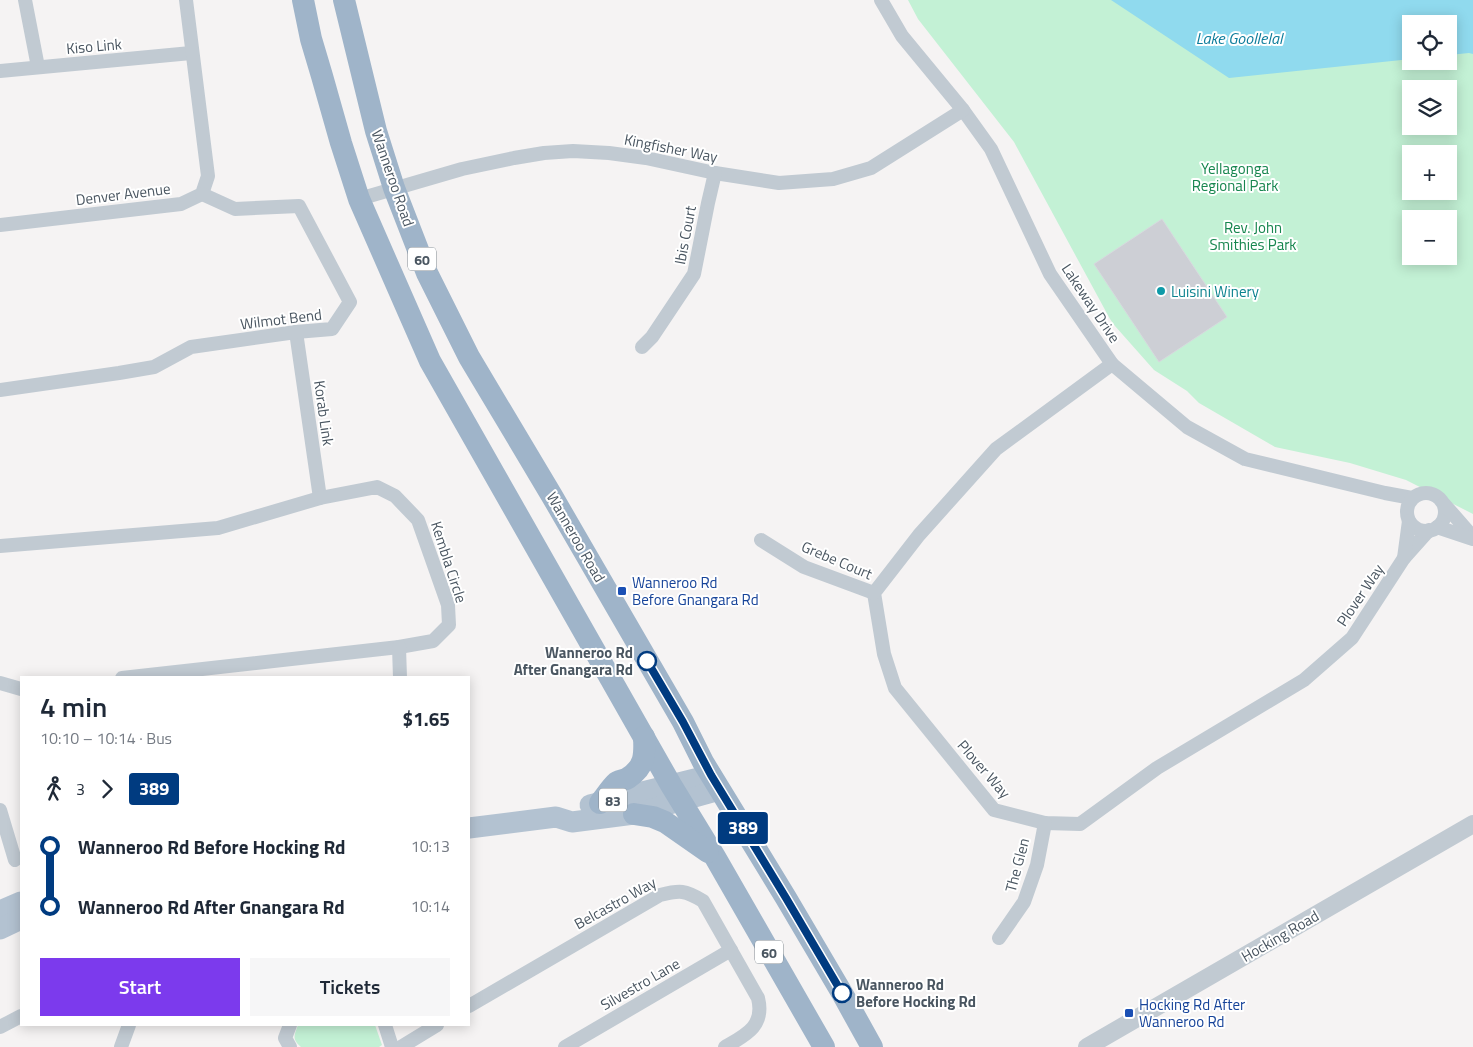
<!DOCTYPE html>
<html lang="en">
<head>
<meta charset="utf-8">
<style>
  :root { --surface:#fff; --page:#f6f6f7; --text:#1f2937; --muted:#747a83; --accent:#7c3aed }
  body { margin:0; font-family:"Titillium Web",sans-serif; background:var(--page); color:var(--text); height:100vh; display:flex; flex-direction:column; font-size:19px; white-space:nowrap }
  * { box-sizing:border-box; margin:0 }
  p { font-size:16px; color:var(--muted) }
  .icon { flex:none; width:28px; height:28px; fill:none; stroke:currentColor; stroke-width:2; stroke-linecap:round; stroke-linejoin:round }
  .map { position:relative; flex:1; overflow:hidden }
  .panel { position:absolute; left:20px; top:676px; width:450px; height:350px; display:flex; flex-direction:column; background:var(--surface); border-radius:0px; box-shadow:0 2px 12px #0003 }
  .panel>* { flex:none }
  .badge { padding:0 10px; border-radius:4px; font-size:18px; line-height:32px }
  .fabs { position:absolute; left:1402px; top:15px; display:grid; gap:10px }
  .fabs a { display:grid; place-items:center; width:55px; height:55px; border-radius:0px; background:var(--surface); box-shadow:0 2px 12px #0003; font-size:25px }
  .map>.badge { position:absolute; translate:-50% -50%; box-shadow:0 0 0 2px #fff }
  .legs { display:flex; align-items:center; gap:8px; height:55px; padding:0 20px; font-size:16px }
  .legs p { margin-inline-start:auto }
  .head { display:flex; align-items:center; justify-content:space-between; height:85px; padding:0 20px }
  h1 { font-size:28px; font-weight:600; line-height:38px }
  .cta { display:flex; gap:10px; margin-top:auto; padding:10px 20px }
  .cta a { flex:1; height:58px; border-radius:0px; background:var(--accent); color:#fff; font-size:20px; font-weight:600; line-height:58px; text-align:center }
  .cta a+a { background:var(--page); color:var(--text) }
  ul { padding:0 20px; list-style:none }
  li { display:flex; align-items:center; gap:18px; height:60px; font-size:19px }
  li i { display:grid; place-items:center; width:8px; height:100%; margin:0 6px; background:currentColor }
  li i::after { content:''; width:12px; height:12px; margin:-6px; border:4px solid; border-radius:50%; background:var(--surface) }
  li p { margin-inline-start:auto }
  li:first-child i { background:linear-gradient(#0000 50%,currentColor 0) }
  li:last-child i { background:linear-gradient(currentColor 50%,#0000 0) }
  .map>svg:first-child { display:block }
  .green { fill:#c3f1d5; fill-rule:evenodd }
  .water { fill:#90daee }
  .building { fill:#cdcfd5; stroke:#d7d9de }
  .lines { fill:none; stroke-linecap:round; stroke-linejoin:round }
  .minor { stroke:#c1cad2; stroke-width:14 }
  .tertiary { stroke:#c1cad2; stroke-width:18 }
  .primary { stroke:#b3c2d1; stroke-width:21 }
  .trunk { stroke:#9fb4c9; stroke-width:22 }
  .line-1-casing { stroke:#fff; stroke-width:11 }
  .line-1 { stroke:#003b80; stroke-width:8 }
  .culture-dot { fill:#0f9aa8; stroke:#fff; stroke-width:2 }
  .transit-dot { fill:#1a4fb4; stroke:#fff; stroke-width:2 }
  .stop-1-dot { fill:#fff; stroke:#003b80; stroke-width:2.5 }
  .labels { text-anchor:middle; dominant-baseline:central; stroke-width:4; stroke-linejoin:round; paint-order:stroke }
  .shield { fill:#fff; stroke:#808990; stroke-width:1 }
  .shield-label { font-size:14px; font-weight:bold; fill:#4a5661 }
  .street-label { font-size:15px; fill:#4a5661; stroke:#fff }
  .park-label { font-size:15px; fill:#17864f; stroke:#fff }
  .culture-label { font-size:15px; fill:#0d838f; stroke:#fff; text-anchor:start }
  .transit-label { font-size:15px; fill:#164399; stroke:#fff; text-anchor:start }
  .stop-label { font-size:15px; font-weight:bold; fill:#4a5661; stroke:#fff; text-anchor:end }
  .water-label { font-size:16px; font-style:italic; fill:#0c7c9b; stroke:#fff }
</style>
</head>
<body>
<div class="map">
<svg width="1473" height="1047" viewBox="0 0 1473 1047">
  <rect width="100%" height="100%" fill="#f5f3f3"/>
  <g class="green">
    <path d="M908 0H1473V514L1406 480 1350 463 1275 447 1199 403 1187 391 1154 370 1115 326 1110 319 1014 142 918 19ZM1411 24H1449V61H1411ZM1411 89H1449V126H1411ZM1411 154H1449V191H1411ZM1411 219H1449V256H1411Z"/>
    <path d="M298 1025H375L382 1045 379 1047H301C292 1039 294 1036 298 1025Z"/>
  </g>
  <path class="water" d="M1111 0H1473V54L1469 53 1449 55V24H1411V59L1229 78Z"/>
  <path class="building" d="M1162 219 1227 317 1159 362 1094 264Z"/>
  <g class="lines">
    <g class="minor">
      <path d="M25 0 38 67"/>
      <path d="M881 0 902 36 963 110 991 149 1050 274 1112 364 1187 427 1245 459 1385 493 1412 498"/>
      <path d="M0 71 191 53"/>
      <path d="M359 199 462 169 514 158 544 153 573 151 609 153 646 158 715 173 779 183 833 179 871 168 963 110"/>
      <path d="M0 225 181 204 202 194 208 176 186 0"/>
      <path d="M296 332 320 498"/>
      <path d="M642 347 652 337 694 274 708 203 715 173"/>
      <path d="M1112 364 996 449 919 535 874 593 884 654 895 688 994 810 1045 823 1080 824 1157 768 1304 680 1352 638 1404 558 1429 530"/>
      <path d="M0 390 119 373 154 367 191 347 296 332 332 329 350 302 299 206 235 209 202 194"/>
      <circle cx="1426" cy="512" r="19"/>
      <path d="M1444 504 1473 537"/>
      <path d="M1437 527 1473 539"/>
      <path d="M761 540 804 567 874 593"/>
      <path d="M0 546 218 528 320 498 377 487 395 496 418 520 448 605 449 625 433 641 399 647 122 678"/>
      <path d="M1404 558 1409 521"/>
      <path d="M399 647 400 678"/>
      <path d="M0 683 21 689"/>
      <path d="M0 810 15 860"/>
      <path d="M999 938 1024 902 1037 865 1045 823"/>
      <path d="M469 1006 660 895C680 890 685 890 703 901L758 998C765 1026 746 1035 725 1047"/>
      <path d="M290 1025 285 1038 290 1047"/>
      <path d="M385 1025 392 1047"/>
      <path d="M0 1027 21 1016"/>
      <path d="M121 1047 129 1025"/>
      <path d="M401 1047 437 1025"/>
      <path d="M565 1047 731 950"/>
    </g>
    <path class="tertiary" d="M1087 1047 1473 824"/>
    <g class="primary">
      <path d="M590 805 711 775"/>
      <path d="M469 828 556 817 572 822 634 814 720 790"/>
      <path d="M0 911 21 902"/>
      <path d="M0 929 21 919"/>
    </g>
    <g class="trunk">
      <path d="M303 0 311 39 322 76 341 143 359 199 430 361 671 785 715 857 824 1047"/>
      <path d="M344 0 376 131 394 188 427 273 469 357 552 496 683 722 703 762 786 898 842 993 872 1047"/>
      <path d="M600 803C605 797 611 787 617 782 621 780 625 780 628 778 645 767 645 755 644 737"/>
      <path d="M634 814 653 817 665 822 708 852"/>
    </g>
  </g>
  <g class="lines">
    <g class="line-1-casing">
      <path id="line-1" d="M647 661 683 722 711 775 786 898 842 993"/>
    </g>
    <use href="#line-1" class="line-1"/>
  </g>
  <circle class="culture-dot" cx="1161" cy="291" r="5"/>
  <g class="transit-dot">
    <rect x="617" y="586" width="10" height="10" rx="2.5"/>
    <rect x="1124" y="1008" width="10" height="10" rx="2.5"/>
  </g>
  <g class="stop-1-dot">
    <circle cx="647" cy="661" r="9"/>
    <circle cx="842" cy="993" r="9"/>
  </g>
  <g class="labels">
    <g class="shield">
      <rect x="408" y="247.5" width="28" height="23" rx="4"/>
      <rect x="599" y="788.5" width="28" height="23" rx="4"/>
      <rect x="755" y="940.5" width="28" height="23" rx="4"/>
    </g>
    <g class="shield-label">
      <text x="422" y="259">60</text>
      <text x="613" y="800">83</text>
      <text x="769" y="952">60</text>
    </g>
    <g class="street-label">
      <text transform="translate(94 46) rotate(-5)">Kiso Link</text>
      <text transform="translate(671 148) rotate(11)">Kingfisher Way</text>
      <text transform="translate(393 178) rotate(71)">Wanneroo Road</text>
      <text transform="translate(123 194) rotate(-7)">Denver Avenue</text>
      <text transform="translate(685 235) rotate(-79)">Ibis Court</text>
      <text transform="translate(1091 303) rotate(56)">Lakeway Drive</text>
      <text transform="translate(281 319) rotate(-7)">Wilmot Bend</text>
      <text transform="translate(324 413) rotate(82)">Korab Link</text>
      <text transform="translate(576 537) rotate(60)">Wanneroo Road</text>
      <text transform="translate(837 560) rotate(23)">Grebe Court</text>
      <text transform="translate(449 562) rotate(72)">Kembla Circle</text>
      <text transform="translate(1360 595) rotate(-56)">Plover Way</text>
      <text transform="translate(984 769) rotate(49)">Plover Way</text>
      <text transform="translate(1017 865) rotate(-75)">The Glen</text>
      <text transform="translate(615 903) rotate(-29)">Belcastro Way</text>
      <text transform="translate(1280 936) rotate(-30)">Hocking Road</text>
      <text transform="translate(640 984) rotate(-30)">Silvestro Lane</text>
    </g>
    <g class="park-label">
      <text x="1235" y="168">Yellagonga<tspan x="1235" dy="17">Regional Park</tspan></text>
      <text x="1253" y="227">Rev. John<tspan x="1253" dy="17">Smithies Park</tspan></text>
    </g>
    <g class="culture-label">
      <text x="1171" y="291">Luisini Winery</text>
    </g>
    <g class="transit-label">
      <text x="632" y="582">Wanneroo Rd<tspan x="632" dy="17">Before Gnangara Rd</tspan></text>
      <text x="1139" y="1004">Hocking Rd After<tspan x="1139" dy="17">Wanneroo Rd</tspan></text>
    </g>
    <g class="stop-label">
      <text x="633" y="652">Wanneroo Rd<tspan x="633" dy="17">After Gnangara Rd</tspan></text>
      <text x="856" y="984" text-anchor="start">Wanneroo Rd<tspan x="856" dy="17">Before Hocking Rd</tspan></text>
    </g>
    <g class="water-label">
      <text x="1239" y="38">Lake Goollelal</text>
    </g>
  </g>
</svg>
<div class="fabs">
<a><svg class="icon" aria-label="locate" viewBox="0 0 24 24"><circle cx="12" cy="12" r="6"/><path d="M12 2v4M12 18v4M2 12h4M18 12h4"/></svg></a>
<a><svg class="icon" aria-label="layers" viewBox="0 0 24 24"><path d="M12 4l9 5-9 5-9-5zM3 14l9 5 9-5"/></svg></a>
<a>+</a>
<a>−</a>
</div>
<b class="badge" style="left:743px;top:828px;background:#003b80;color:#fff">389</b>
<section class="panel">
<div class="head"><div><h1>4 min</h1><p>10:10 – 10:14 · Bus</p></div><b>$1.65</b></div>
<div class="legs"><svg class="icon" aria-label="walk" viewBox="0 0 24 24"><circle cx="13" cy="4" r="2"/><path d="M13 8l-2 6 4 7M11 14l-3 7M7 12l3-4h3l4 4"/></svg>3<svg class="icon" aria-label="forward" viewBox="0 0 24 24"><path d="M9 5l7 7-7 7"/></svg><b class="badge" style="background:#003b80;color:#fff">389</b></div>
<ul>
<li><i style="color:#003b80"></i><b>Wanneroo Rd Before Hocking Rd</b><p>10:13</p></li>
<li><i style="color:#003b80"></i><b>Wanneroo Rd After Gnangara Rd</b><p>10:14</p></li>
</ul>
<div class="cta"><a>Start</a><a>Tickets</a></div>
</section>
</div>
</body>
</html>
